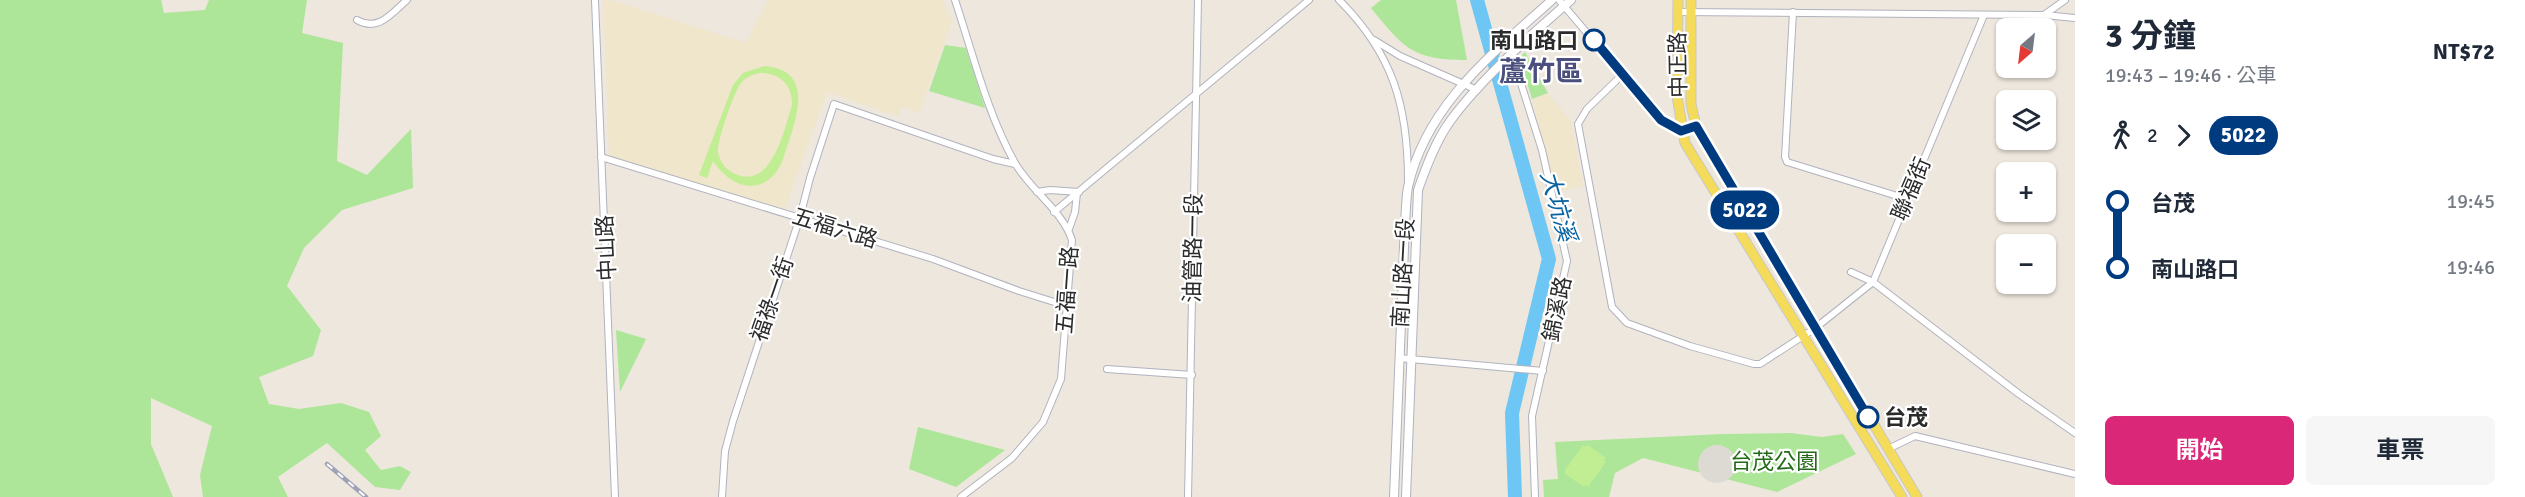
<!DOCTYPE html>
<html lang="zh-TW">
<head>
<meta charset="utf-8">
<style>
  :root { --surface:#fff; --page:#f6f6f7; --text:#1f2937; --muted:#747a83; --accent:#db2777 }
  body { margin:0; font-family:Signika,"Noto Sans TC",sans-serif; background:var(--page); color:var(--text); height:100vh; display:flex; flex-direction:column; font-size:22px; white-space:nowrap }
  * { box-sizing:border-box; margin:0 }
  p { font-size:20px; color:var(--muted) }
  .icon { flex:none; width:33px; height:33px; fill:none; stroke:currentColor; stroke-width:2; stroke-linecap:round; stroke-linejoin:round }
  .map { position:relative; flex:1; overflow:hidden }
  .side { display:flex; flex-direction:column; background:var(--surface); width:450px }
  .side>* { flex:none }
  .badge { padding:0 12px; border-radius:20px; font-size:21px; line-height:39px }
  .needle { width:39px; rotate:208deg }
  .tools { position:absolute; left:1996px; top:18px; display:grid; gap:12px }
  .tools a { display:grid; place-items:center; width:60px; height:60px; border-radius:9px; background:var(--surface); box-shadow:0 2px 4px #0004; font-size:30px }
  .map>.badge { position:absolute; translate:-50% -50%; box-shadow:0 0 0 3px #fff }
  .legs { display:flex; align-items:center; gap:9px; height:66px; padding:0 30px; font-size:20px }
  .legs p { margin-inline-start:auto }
  .overview { display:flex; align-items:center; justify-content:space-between; height:102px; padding:0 30px }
  h1 { font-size:33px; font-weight:700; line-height:45px }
  .action { display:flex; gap:12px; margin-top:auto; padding:12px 30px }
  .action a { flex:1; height:69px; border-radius:9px; background:var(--accent); color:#fff; font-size:24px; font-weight:700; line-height:69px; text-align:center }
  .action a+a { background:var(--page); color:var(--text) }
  ul { padding:0 30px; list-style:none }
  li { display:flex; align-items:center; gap:21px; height:66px; font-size:22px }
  li i { display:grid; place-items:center; width:9px; height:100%; margin:0 8px; background:currentColor }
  li i::after { content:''; width:15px; height:15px; margin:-8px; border:4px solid; border-radius:50%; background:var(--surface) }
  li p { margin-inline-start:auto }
  li:first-child i { background:linear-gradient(#0000 50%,currentColor 0) }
  li:last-child i { background:linear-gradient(currentColor 50%,#0000 0) }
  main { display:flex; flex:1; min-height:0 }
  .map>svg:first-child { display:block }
  .education { fill:#efe6cc }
  .green { fill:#ade698 }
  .pitch { fill:#c1ed93; fill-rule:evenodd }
  .plaza { fill:#dddad4 }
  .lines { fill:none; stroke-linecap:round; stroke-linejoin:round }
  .river { stroke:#6dc6f3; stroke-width:14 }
  .street-casing { stroke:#b1b2bf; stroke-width:8 }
  .secondary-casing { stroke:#b1b2bf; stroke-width:10 }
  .primary-casing { stroke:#c8c8c8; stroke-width:11 }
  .street { stroke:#fff; stroke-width:6 }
  .secondary { stroke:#fff; stroke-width:8 }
  .primary { stroke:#f5db5a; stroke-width:9 }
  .rail-casing { stroke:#9fa1b6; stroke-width:4.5 }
  .rail { stroke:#fff; stroke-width:2; stroke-dasharray:7; stroke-linecap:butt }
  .line-1-casing { stroke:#fff; stroke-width:14 }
  .line-1 { stroke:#003b80; stroke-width:9 }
  .stop-1-dot { fill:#fff; stroke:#003b80; stroke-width:3 }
  .labels { text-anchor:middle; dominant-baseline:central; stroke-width:4.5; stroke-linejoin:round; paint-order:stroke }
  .stop-label { font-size:22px; font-weight:bold; fill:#2b2b2b; stroke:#fff; text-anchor:end }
  .street-label { font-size:22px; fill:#2b2b2b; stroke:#fff }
  .park-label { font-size:22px; fill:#246b18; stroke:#fff }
  .water-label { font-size:24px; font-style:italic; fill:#0963a1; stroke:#fff }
  .district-label { font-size:28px; font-weight:bold; fill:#4a4f7e; stroke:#fff }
</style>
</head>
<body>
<main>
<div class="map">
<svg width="2075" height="497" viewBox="0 0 2075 497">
  <rect width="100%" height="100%" fill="#ede7dd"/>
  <g class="education">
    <path d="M603 0H612L746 43 768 0H943L952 22 919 113 901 107 899 117 827 92 784 212 688 183 609 155Z"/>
    <path d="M1548 93 1571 122 1583 186 1555 193 1532 100Z"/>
  </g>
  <g class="green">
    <path d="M0 0H161L164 13 205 10 209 0H307L302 33 343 43 337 161 367 175 411 129 413 188 342 210 304 248 287 286 321 330 313 356 259 377 269 404 299 409 341 403 369 412 381 436 365 450 381 470 400 466 411 472 400 490 375 487 327 443 278 477 288 497H203L200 475 212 426 151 398V444L173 497H0Z"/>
    <path d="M1381 0H1456L1467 60C1412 60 1404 48 1371 8Z"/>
    <path d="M945 45 966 48 985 108 929 91Z"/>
    <path d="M1525 52 1548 93 1532 99 1521 63 1522 55Z"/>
    <path d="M616 330 646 339 620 392Z"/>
    <path d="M918 427 1005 450 956 487 909 469Z"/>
    <path d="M1790 433 1822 437 1843 434 1856 454 1777 492 1643 458 1615 473 1609 497H1544L1543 480 1558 479 1555 442 1724 434Z"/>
  </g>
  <g class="pitch">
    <path d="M764 66C811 69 799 111 789 141 785 151 783 163 777 171 757 198 728 184 713 161L707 178 699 175 733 85 743 73ZM761 73C780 73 793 86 792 105 784 130 772 190 735 174 726 170 720 162 718 153 716 143 734 92 741 83 746 77 753 74 761 73Z"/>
    <path d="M1583 445 1586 447 1588 445 1606 458 1604 461 1606 462 1588 487 1586 485 1584 487 1565 474V470Z"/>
  </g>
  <circle class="plaza" cx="1717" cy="464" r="19"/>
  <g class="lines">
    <path class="river" d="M1477 0 1549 259 1512 413 1515 497"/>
    <g class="street-casing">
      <g id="street">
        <path d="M595 0 615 497"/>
        <path d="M955 0C973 54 987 113 1015 163 1031 191 1062 210 1072 240L1061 379 1043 422 1012 458 961 497"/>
        <path d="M1339 0C1393 54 1408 106 1408 181"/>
        <path d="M1559 0 1661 120 1681 131 1696 126"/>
        <path d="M1678 12 2044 15 2065 0"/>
        <path d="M1793 12 1785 157 1787 162 1907 199"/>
        <path d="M2044 15 2075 18"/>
        <path d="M357 20C378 32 391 14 407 0"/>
        <path d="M1374 40 1400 56 1477 90"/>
        <path d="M1512 55 1542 150 1567 261 1532 416 1535 497"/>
        <path d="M1623 74 1587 109 1578 124 1612 307 1627 323 1690 346 1754 364H1760L1814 329 1873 282 1984 15"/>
        <path d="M601 157 933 259 1019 291 1067 306"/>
        <path d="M1037 192 1050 190 1079 192"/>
        <path d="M1054 212 1309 0"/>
        <path d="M1069 229 1075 212 1077 193"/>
        <path d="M1851 272 1873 282 2019 394 2075 433"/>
        <path d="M1399 358 1543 371"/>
        <path d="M1107 369 1192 375"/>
        <path d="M1888 449 1915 436 2075 474"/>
        <path d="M722 497 725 451 733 421 800 217 810 178 834 104 993 159 1015 164"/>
        <path d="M1188 497 1198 0"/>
      </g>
    </g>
    <g class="secondary-casing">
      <g id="secondary">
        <path d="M1394 497 1405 223C1406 211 1406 198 1408 187 1426 105 1493 53 1552 0"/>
        <path d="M1406 497 1418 190C1426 167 1436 140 1451 120 1480 80 1533 33 1571 0"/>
      </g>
    </g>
    <g class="primary-casing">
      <g id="primary">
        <path d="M1678 0 1677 96 1685 143 1902 497"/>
        <path d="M1691 0V104L1696 126 1917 497"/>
      </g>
    </g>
    <use href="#street" class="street"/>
    <use href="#secondary" class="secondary"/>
    <use href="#primary" class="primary"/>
    <g class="rail-casing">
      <path id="rail" d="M327 464 366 497"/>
    </g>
    <use href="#rail" class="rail"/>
  </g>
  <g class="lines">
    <g class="line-1-casing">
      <path id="line-1" d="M1594 40 1661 120 1681 131 1696 126 1868 417"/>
    </g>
    <use href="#line-1" class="line-1"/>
  </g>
  <g class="stop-1-dot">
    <circle cx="1594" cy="40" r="10"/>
    <circle cx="1868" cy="417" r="10"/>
  </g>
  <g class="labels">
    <g class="stop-label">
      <text x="1578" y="40">南山路口</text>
      <text x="1884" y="417" text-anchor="start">台茂</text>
    </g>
    <g class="street-label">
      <text transform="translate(1678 65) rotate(-91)">中正路</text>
      <text transform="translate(1911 189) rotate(-67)">聯福街</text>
      <text transform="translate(835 228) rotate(17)">五福六路</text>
      <text transform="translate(606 248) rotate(-93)">中山路</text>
      <text transform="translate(1193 248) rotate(-89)">油管路一段</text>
      <text transform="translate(1403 273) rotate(-87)">南山路一段</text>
      <text transform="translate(1067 290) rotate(-86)">五福一路</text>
      <text transform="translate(772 299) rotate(-71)">福祿一街</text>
      <text transform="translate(1557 309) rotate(-78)">錦溪路</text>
    </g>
    <g class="park-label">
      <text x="1774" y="461">台茂公園</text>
    </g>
    <g class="water-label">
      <text transform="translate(1558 206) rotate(74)">大坑溪</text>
    </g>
    <g class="district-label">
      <text x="1541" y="72">蘆竹區</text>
    </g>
  </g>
</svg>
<div class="tools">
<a><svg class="needle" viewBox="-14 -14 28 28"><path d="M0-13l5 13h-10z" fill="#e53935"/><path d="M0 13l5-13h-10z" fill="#747a83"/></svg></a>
<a><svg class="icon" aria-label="layers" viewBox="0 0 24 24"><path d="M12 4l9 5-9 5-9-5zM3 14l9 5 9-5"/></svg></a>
<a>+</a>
<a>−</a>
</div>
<b class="badge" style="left:1745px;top:210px;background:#003b80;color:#fff">5022</b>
</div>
<section class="side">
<div class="overview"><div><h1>3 分鐘</h1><p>19:43 – 19:46 · 公車</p></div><b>NT$72</b></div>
<div class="legs"><svg class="icon" aria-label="walk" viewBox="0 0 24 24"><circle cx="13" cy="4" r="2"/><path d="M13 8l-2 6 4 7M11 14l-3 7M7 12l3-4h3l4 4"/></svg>2<svg class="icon" aria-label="forward" viewBox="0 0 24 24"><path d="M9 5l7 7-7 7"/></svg><b class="badge" style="background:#003b80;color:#fff">5022</b></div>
<ul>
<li><i style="color:#003b80"></i><b>台茂</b><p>19:45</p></li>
<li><i style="color:#003b80"></i><b>南山路口</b><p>19:46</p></li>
</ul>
<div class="action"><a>開始</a><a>車票</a></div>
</section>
</main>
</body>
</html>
